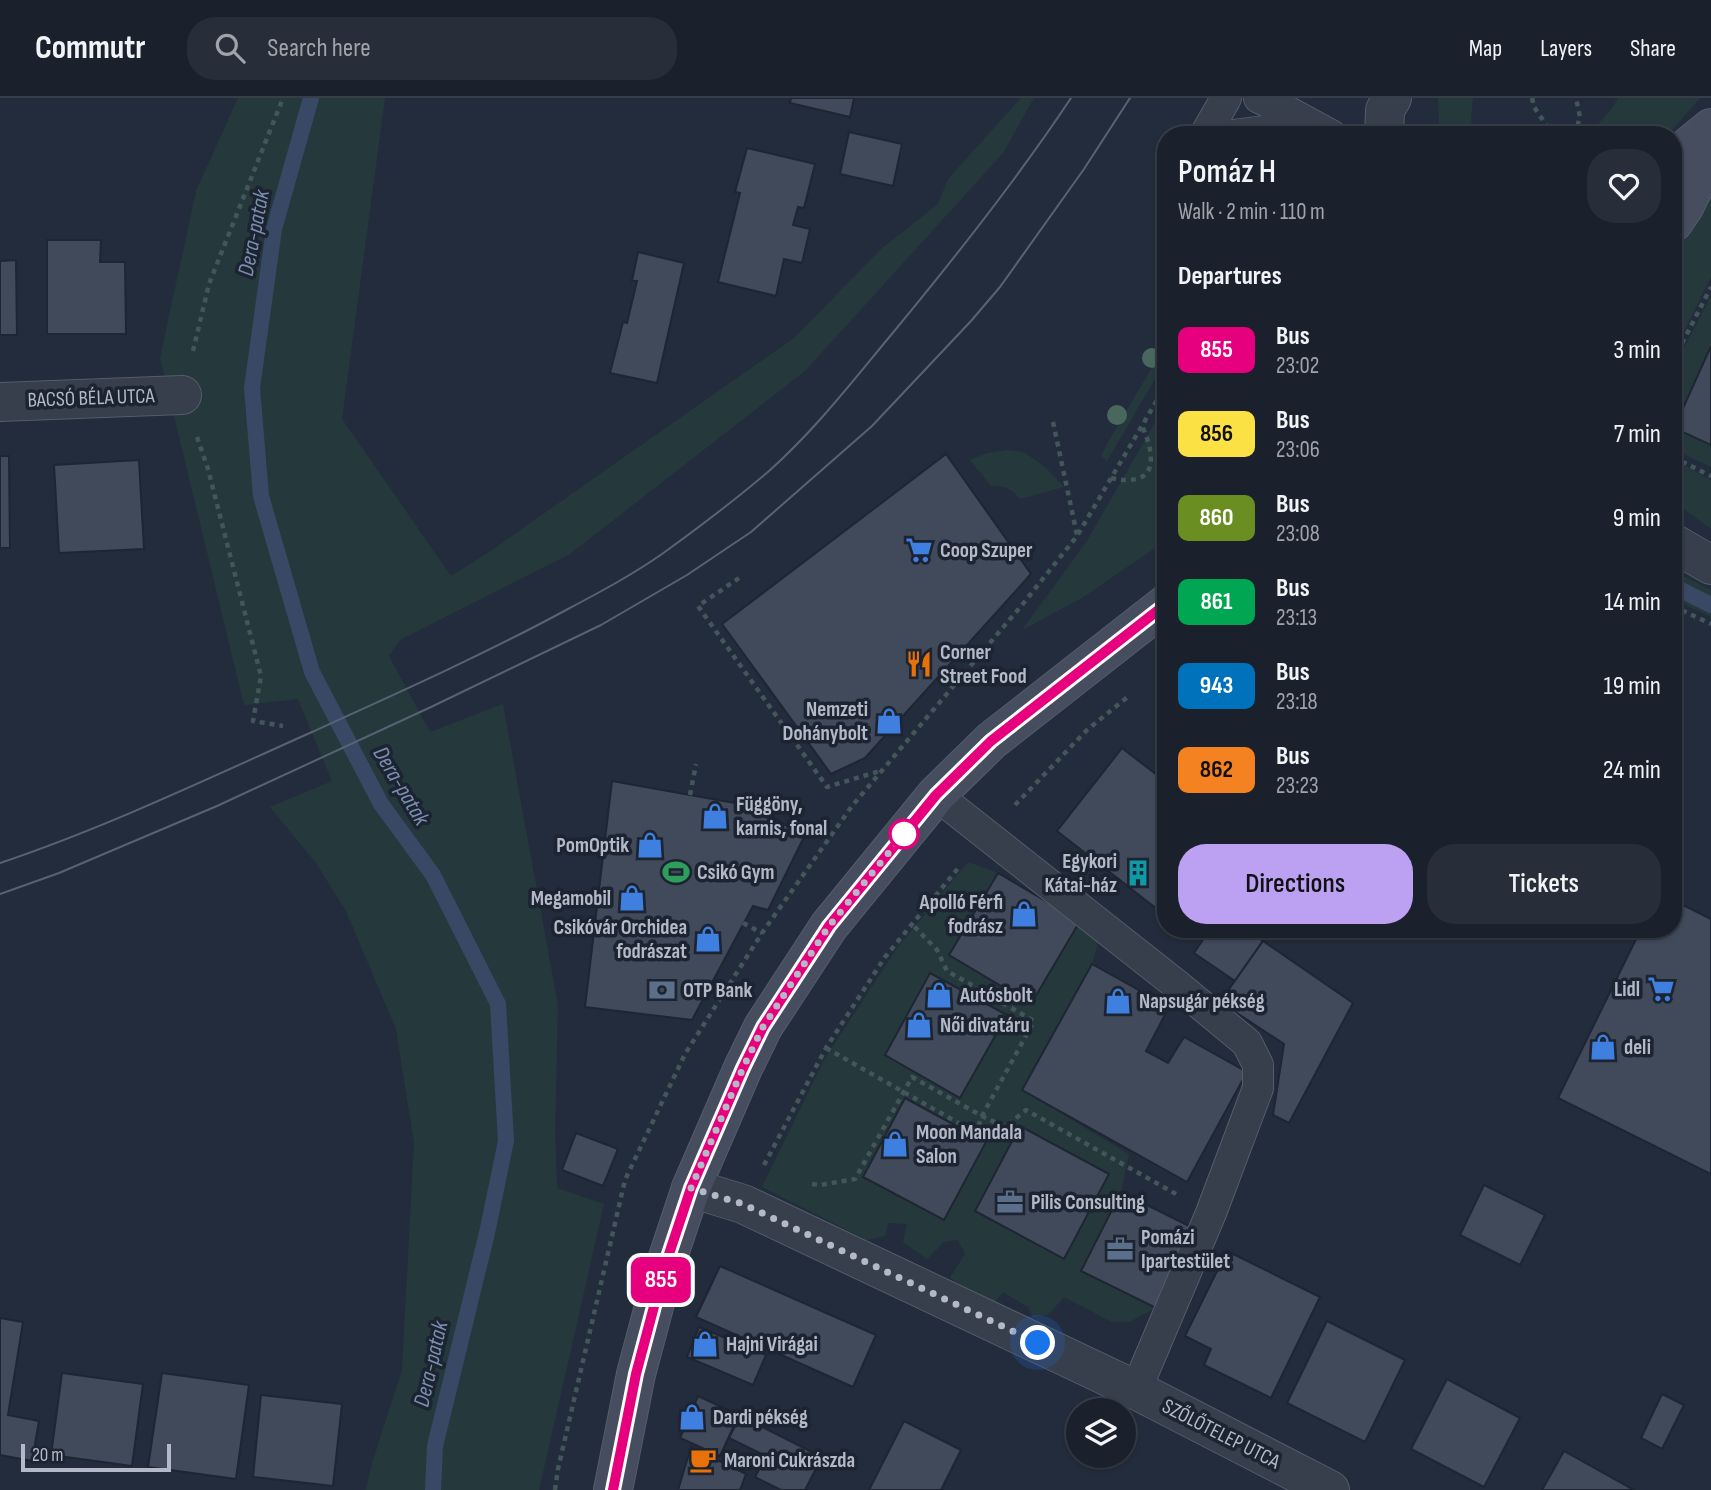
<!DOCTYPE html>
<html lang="en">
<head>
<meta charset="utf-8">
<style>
  :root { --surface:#1a212d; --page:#272e39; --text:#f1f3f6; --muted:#9fa3aa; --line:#383e49; --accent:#bca0f2 }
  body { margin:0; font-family:"Sofia Sans Condensed",sans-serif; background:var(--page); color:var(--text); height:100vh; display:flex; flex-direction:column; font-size:26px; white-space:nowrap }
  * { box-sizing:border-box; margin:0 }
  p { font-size:23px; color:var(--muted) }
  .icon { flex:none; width:38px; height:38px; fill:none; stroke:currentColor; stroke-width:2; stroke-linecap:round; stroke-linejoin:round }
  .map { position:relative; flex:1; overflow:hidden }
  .sheet { position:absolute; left:1157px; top:28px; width:525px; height:812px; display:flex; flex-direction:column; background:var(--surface); border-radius:28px; box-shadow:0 2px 5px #0004,0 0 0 2px var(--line) }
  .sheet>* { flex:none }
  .badge { padding:0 14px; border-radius:10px; font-size:24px; line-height:46px }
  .tools { position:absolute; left:1066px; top:1300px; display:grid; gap:14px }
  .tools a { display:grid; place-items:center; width:70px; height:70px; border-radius:50%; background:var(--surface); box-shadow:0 2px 5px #0004,0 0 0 2px var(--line); font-size:35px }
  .scale { position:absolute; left:21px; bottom:18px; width:150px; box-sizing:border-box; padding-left:7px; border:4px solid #b3b9c7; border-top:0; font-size:19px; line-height:24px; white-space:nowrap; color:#b3b9c7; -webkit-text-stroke:5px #1c2331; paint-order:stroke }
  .you { position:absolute; width:35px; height:35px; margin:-18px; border:5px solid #fff; border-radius:50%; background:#1a73e8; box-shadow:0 0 0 10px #1a73e833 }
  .map>.badge { position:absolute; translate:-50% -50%; box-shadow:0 0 0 4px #fff }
  h2 { padding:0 21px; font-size:26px; line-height:63px }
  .round { display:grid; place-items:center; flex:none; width:74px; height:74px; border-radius:28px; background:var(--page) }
  .summary { display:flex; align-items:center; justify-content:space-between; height:119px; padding:0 21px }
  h1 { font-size:33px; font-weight:600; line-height:52px }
  .action { display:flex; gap:14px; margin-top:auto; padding:14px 21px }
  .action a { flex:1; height:80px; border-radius:28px; background:var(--accent); color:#111; font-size:28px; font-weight:600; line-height:80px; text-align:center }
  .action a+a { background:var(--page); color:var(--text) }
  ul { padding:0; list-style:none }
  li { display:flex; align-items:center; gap:21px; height:84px; padding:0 21px }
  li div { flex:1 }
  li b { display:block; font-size:26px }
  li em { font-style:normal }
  li .badge { min-width:77px; font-weight:700; text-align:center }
  header { display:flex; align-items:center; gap:42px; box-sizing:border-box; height:98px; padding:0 35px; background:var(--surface); border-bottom:2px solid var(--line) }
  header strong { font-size:33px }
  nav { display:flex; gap:38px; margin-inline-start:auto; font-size:24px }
  .search { width:490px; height:63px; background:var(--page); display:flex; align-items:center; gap:18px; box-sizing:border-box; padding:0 24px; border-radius:28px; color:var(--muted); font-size:26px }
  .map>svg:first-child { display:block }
  .green { fill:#25393d; fill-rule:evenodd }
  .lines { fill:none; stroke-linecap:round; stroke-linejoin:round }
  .stream { stroke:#394965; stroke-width:16 }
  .building { fill:#404a5b; stroke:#1e2533; stroke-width:2 }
  .service-casing { stroke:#555c6a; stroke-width:32 }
  .minor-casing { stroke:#555c6a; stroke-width:40 }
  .tertiary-casing { stroke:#555c6a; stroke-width:40 }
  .secondary-casing { stroke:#555c6a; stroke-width:40 }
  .path { stroke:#43565a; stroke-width:4.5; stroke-dasharray:5 5; stroke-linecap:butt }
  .service { stroke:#373e4c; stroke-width:30 }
  .minor { stroke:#373e4c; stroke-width:38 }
  .tertiary { stroke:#373e4c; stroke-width:38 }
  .secondary { stroke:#454d5f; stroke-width:38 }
  .tram { stroke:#596273; stroke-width:2 }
  .tree { fill:#4a675d }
  .line-casing { stroke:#fff; stroke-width:16 }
  .line { stroke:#e6007e; stroke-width:10 }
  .walk { stroke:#b3b9c7; stroke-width:7; stroke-dasharray:0 12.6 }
  .stop-dot { fill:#fff; stroke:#e6007e; stroke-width:3.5 }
  .labels { text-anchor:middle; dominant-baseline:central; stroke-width:7; stroke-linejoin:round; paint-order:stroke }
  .street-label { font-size:21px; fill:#b3b9c7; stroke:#1c2331 }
  .poi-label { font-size:21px; font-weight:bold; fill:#b3b9c7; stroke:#1c2331; text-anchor:start }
  .water-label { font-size:23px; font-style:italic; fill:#7b8eaf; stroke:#1c2331 }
</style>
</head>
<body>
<header>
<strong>Commutr</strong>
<div class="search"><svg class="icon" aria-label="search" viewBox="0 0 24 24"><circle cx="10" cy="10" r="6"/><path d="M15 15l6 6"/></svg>Search here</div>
<nav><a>Map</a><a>Layers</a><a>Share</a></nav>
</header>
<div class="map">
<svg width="1711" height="1392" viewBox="0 0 1711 1392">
  <rect width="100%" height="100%" fill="#232c3c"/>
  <g class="green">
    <path d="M238 0H385L342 321 451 478 489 454 794 240 881 151 938 106 948 81 1021 0H1034L1003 55 805 273 570 456 400 542 389 558 430 634 503 606 558 907 555 1033 557 1090 604 1106 539 1392H366L372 1365 402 1272 414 1045 396 931 346 813 316 765 270 709 332 683 298 601 244 607 160 260 196 93Z"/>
    <path d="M1438 0H1473L1471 22 1475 37H1441L1439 24Z"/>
    <path d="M1618 0H1700L1668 37H1591C1598 23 1611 15 1618 0Z"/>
    <path d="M1711 98V179L1673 256V162Z"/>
    <path d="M1711 198V369L1673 351V271Z"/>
    <path d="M1165 248V264L1107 363 1101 358 1108 344Z"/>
    <path d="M1165 307V443L1082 500 1022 532 1087 443Z"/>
    <path d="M1007 352 1024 354 1045 369 1064 389 1020 401C1011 391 1005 387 991 388L970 362 987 355Z"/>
    <path d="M1673 361 1711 382V431L1673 403Z"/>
    <path d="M1675 474 1711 492V519L1673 501V477Z"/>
    <path d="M968 764 998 775 949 857 1030 905 1080 823 1099 840 1092 866 1022 992 1129 1056 1121 1094 1081 1172 1156 1210 1129 1224H1112L1064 1199 1048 1217 1033 1219 1028 1209 1003 1194 992 1207 950 1180 965 1156 958 1142 944 1144 927 1161 903 1144 907 1126 888 1125 885 1138 867 1142 762 1089 824 962 897 850ZM930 875 1006 917 960 1000 885 957ZM1020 1028 1109 1076 1064 1161 975 1113ZM986 1044 944 1122 863 1079Z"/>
  </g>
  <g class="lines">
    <g class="stream">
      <path d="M311 0 274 131 252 290 261 398 312 574 381 706 433 777 498 906 506 1043 487 1135 435 1348 433 1392"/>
      <path d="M1673 488 1711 507"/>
    </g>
  </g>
  <g class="building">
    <path d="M791 0H854L850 19 790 5Z"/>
    <path d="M849 34 902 46 893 88 840 76Z"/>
    <path d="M747 50 815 66 804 110 798 109 793 127 810 131 802 165 784 161 776 198 718 184 740 95 735 94Z"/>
    <path d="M47 142H101L100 164H125L126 236H47Z"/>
    <path d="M638 154 684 165 657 285 610 275 623 224 627 225 637 183H632Z"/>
    <path d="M16 162 17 237H0V163Z"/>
    <path d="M1711 248V347L1674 330Z"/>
    <path d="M946 356 1031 476 865 660 831 676 722 526Z"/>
    <path d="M0 358H9L10 450H0Z"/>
    <path d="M139 362 144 451 59 455 54 367Z"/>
    <path d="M1122 650 1166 684V818L1057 733Z"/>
    <path d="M612 683 757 709 804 739 768 812 753 808 692 922 585 909Z"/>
    <path d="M998 775 1080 823 1031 906 949 857Z"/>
    <path d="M1673 802 1711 821V1076L1558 1000 1641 831H1673Z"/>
    <path d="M1210 831H1246L1263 843 1235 883 1194 855Z"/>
    <path d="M1263 843 1353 905 1289 1025 1273 1017 1284 946 1220 904Z"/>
    <path d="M1092 866 1169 909 1146 953 1168 965 1184 939 1247 974 1187 1084 1022 992Z"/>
    <path d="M930 875 1007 917 960 1000 885 957Z"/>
    <path d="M905 1000 986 1044 944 1122 863 1079Z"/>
    <path d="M1020 1028 1109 1076 1064 1161 975 1113Z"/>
    <path d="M576 1035 618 1051 603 1088 562 1072Z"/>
    <path d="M1484 1087 1545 1117 1520 1167 1460 1137Z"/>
    <path d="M1121 1094 1195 1131 1156 1210 1081 1173Z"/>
    <path d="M1227 1153 1320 1199 1271 1300 1204 1267 1211 1251 1185 1238Z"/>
    <path d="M720 1168 876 1237 853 1289 696 1219Z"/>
    <path d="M0 1220 23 1224 8 1317 39 1323 32 1363 0 1357Z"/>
    <path d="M1327 1223 1405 1262 1365 1344 1287 1305Z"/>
    <path d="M699 1229 766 1257 753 1287 687 1259Z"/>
    <path d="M62 1275 143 1286 132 1368 51 1357Z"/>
    <path d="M162 1275 249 1287 236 1381 148 1369Z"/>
    <path d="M1447 1281 1520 1320 1484 1389 1411 1351Z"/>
    <path d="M1662 1296 1684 1307 1662 1351 1641 1340Z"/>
    <path d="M261 1297 342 1306 333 1388 253 1379Z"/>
    <path d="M698 1298 739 1317 720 1358 680 1340Z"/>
    <path d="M740 1318 822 1359 805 1392H781L755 1379 766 1358 729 1340Z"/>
    <path d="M904 1323 961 1352 941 1392H869Z"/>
    <path d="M691 1349 746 1376 740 1392H678Z"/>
    <path d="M1564 1353 1634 1392H1542Z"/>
  </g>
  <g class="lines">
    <g class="service-casing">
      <g id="service">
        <path d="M1259 0 1287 13 1331 37"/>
        <path d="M1205 37 1226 0"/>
        <path d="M1233 37 1264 33 1280 37"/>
        <path d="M936 697 1177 887 1247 945 1258 967V990L1211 1115 1136 1292"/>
      </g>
    </g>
    <g class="minor-casing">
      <g id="minor">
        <path d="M0 304 182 297"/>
        <path d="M691 1090 743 1106 1136 1292 1330 1392"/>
      </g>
    </g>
    <g class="tertiary-casing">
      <g id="tertiary">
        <path d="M1384 37 1385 12 1392 0"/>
        <path d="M1673 445 1711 467"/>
      </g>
    </g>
    <g class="secondary-casing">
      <g id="secondary">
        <path d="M1673 61 1711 30"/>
        <path d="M1673 125 1684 109 1711 54"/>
        <path d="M613 1392 636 1276 664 1171 691 1090 743 970 763 929 829 828 936 697 991 643 1166 506"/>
      </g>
    </g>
    <g class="path">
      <path d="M1532 0 1534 9 1547 28 1575 36 1580 19 1576 0"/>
      <path d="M193 253 209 186 283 0"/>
      <path d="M1673 263 1711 189"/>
      <path d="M1053 324 1077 437"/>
      <path d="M197 339 208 371 261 578 253 623 283 628"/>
      <path d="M1673 359 1711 378"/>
      <path d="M1111 380C1157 390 1157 361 1142 328"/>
      <path d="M739 480 698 508 827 689 880 673"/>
      <path d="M1673 508 1711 526"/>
      <path d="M690 697 696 666"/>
      <path d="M1015 707 1087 632 1130 597"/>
      <path d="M743 825 762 835"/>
      <path d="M826 950 976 1035 982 1018 1005 1029 1026 1012 1176 1096"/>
      <path d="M764 1067 826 950 885 859 960 768"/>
      <path d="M812 1086 820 1087 855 1081 912 979 982 1018 1034 923 947 873 937 852 912 826"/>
      <path d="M555 1392 558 1371 625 1082 685 956 762 835 852 708 1022 507 1077 438 1166 287"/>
    </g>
    <use href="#service" class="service"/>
    <use href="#minor" class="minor"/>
    <use href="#tertiary" class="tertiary"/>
    <use href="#secondary" class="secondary"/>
    <g class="tram">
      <path d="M0 765C107 729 209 680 312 634 398 595 485 556 568 511 600 494 632 477 662 456 698 430 735 402 769 373 815 332 852 284 891 237 954 161 1016 83 1071 0"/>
      <path d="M0 796 59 775 217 708 431 609 601 527 687 477 751 434 872 328 971 223 1000 189 1084 71 1130 0"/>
    </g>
  </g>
  <g class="tree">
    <circle cx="1152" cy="260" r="10"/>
    <circle cx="1117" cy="317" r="10"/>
  </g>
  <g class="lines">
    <g class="line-casing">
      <path id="line" d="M613 1392 636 1276 664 1171 691 1090 743 970 763 929 829 828 936 697 991 643 1166 506"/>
    </g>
    <use href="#line" class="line"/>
    <path class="walk" d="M904 736 829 828 763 929 743 970 691 1090 743 1106 1038 1245"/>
  </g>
  <defs>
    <g id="supermarket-bare" transform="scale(2.1)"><path d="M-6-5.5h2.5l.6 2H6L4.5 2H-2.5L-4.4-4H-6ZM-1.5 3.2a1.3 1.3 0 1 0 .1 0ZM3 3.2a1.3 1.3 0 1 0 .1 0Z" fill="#3f7fe0" stroke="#1c2331" stroke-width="2.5" paint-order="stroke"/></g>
    <g id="restaurant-bare" transform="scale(2.1)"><path d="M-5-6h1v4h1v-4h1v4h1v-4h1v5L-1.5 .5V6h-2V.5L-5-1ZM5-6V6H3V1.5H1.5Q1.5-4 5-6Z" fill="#e8710a" stroke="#1c2331" stroke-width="2.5" paint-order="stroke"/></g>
    <g id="shop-bare" transform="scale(2.1)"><path d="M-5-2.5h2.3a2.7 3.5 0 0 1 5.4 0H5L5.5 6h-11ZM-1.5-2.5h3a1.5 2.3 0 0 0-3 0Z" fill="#3f7fe0" stroke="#1c2331" stroke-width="2.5" paint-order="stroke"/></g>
    <g id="stadium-bare" transform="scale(2.1)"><path d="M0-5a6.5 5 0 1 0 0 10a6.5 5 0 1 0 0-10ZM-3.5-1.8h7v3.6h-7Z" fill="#2e9e5b" stroke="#1c2331" stroke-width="2.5" paint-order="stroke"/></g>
    <g id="building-bare" transform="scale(2.1)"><path d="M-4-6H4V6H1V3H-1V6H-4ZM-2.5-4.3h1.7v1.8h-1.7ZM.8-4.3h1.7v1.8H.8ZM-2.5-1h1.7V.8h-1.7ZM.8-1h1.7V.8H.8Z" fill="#0f9aa8" stroke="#1c2331" stroke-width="2.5" paint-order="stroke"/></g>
    <g id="bank-bare" transform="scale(2.1)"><path d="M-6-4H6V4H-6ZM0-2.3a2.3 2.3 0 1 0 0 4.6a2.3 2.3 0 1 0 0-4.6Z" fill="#5c6f8a" stroke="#1c2331" stroke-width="2.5" paint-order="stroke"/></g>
    <g id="office-bare" transform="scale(2.1)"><path d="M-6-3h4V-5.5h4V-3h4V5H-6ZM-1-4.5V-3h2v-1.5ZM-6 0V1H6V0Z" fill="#5c6f8a" stroke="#1c2331" stroke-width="2.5" paint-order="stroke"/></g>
    <g id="cafe-bare" transform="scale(2.1)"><path d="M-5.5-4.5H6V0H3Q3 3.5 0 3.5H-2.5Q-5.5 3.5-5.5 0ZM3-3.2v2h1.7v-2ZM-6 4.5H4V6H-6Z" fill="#e8710a" stroke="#1c2331" stroke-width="2.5" paint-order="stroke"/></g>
  </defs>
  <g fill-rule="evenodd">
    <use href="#supermarket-bare" x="919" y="452"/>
    <use href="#restaurant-bare" x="919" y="566"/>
    <use href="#shop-bare" x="889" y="623"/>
    <use href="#shop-bare" x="715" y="718"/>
    <use href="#shop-bare" x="650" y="747"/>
    <use href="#stadium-bare" x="676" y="774"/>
    <use href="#building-bare" x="1138" y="775"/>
    <use href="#shop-bare" x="632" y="800"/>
    <use href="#shop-bare" x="1024" y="816"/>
    <use href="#shop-bare" x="708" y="841"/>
    <use href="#supermarket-bare" x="1661" y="891"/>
    <use href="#bank-bare" x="662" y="892"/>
    <use href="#shop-bare" x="939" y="897"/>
    <use href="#shop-bare" x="1118" y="903"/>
    <use href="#shop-bare" x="919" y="927"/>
    <use href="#shop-bare" x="1603" y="949"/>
    <use href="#shop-bare" x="895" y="1046"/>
    <use href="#office-bare" x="1010" y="1104"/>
    <use href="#office-bare" x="1120" y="1151"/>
    <use href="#shop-bare" x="705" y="1246"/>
    <use href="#shop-bare" x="692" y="1319"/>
    <use href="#cafe-bare" x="703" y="1362"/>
  </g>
  <circle class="stop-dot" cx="904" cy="736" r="14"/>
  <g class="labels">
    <g class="street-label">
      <text transform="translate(91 300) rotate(-2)">BACSÓ BÉLA UTCA</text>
      <text transform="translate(1221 1336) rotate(27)">SZŐLŐTELEP UTCA</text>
    </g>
    <g class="poi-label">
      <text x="940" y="452">Coop Szuper</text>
      <text x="940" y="554">Corner<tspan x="940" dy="24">Street Food</tspan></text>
      <text x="868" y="611" text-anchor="end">Nemzeti<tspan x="868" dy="24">Dohánybolt</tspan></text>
      <text x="736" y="706">Függöny,<tspan x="736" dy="24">karnis, fonal</tspan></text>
      <text x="629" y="747" text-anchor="end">PomOptik</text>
      <text x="1117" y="763" text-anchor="end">Egykori<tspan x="1117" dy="24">Kátai-ház</tspan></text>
      <text x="697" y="774">Csikó Gym</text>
      <text x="611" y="800" text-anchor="end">Megamobil</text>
      <text x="1003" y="804" text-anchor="end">Apolló Férfi<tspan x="1003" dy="24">fodrász</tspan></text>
      <text x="687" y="829" text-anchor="end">Csikóvár Orchidea<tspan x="687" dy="24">fodrászat</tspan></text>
      <text x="1640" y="891" text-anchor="end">Lidl</text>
      <text x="683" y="892">OTP Bank</text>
      <text x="960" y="897">Autósbolt</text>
      <text x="1139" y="903">Napsugár pékség</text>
      <text x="940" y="927">Női divatáru</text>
      <text x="1624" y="949">deli</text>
      <text x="916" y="1034">Moon Mandala<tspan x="916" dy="24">Salon</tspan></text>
      <text x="1031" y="1104">Pilis Consulting</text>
      <text x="1141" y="1139">Pomázi<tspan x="1141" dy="24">Ipartestület</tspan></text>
      <text x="726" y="1246">Hajni Virágai</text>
      <text x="713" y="1319">Dardi pékség</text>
      <text x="724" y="1362">Maroni Cukrászda</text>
    </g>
    <g class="water-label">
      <text transform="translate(254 135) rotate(-79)">Dera-patak</text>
      <text transform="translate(401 688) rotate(59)">Dera-patak</text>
      <text transform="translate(431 1266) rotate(-77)">Dera-patak</text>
    </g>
  </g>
</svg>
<div class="tools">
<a><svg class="icon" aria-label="layers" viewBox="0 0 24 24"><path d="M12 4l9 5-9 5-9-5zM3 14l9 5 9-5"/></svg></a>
</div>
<div class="scale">20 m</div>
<div class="you" style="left:1038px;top:1245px"></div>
<b class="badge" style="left:661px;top:1182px;background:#e6007e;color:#fff">855</b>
<section class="sheet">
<div class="summary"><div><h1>Pomáz H</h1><p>Walk · 2 min · 110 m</p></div><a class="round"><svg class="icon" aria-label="heart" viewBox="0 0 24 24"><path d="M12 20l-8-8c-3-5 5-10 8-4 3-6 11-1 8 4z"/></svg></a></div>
<h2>Departures</h2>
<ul>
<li><span class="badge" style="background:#e6007e;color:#fff">855</span><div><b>Bus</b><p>23:02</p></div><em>3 min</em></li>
<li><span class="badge" style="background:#fbe143;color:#111">856</span><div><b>Bus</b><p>23:06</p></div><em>7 min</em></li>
<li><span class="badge" style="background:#6b8e23;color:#fff">860</span><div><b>Bus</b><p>23:08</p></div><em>9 min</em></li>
<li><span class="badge" style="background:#00a651;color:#fff">861</span><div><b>Bus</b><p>23:13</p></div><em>14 min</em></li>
<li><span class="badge" style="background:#0072bc;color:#fff">943</span><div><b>Bus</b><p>23:18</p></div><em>19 min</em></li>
<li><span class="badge" style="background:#f58220;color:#111">862</span><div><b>Bus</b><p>23:23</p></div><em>24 min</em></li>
</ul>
<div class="action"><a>Directions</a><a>Tickets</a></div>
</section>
</div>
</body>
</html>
